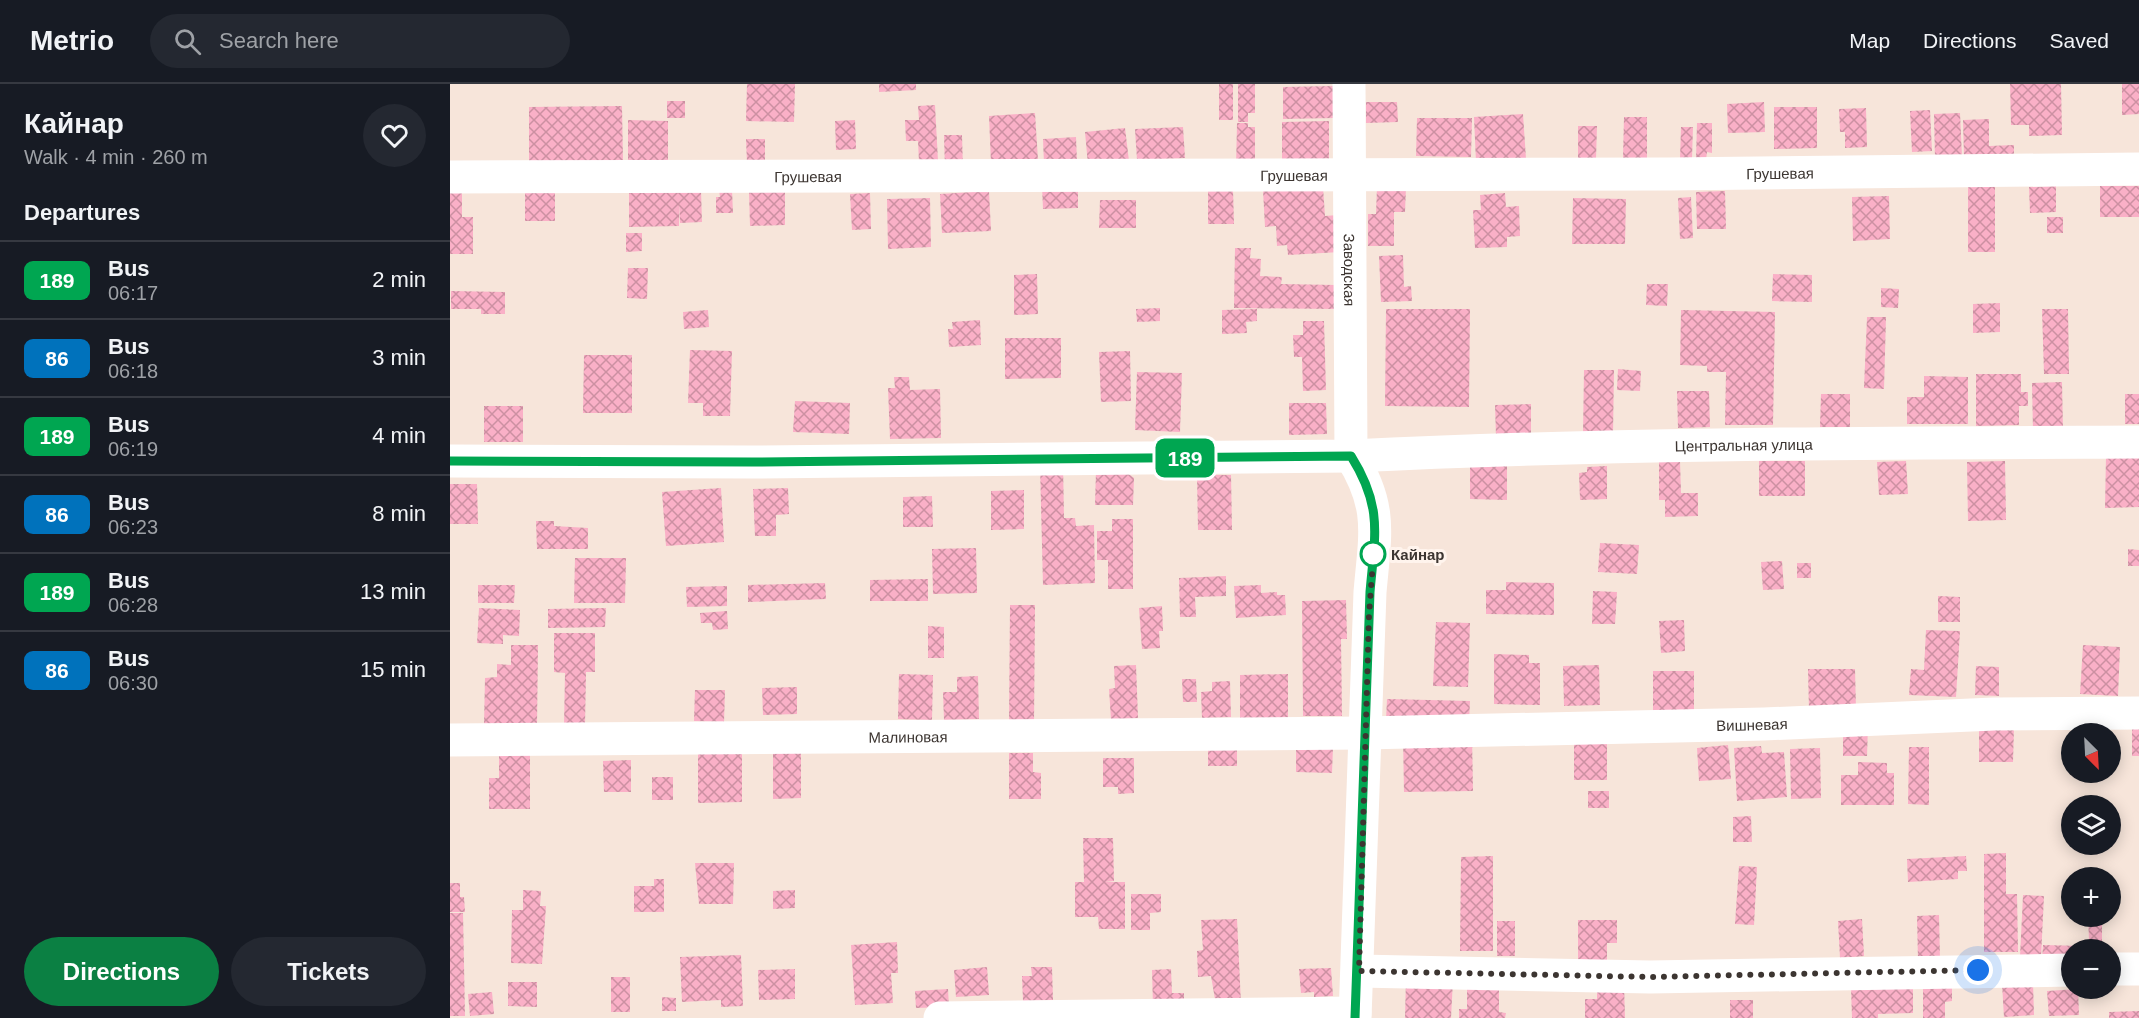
<!DOCTYPE html>
<html lang="en">
<head>
<meta charset="utf-8">
<style>
  :root { --surface:#171b24; --page:#242831; --text:#f1f3f6; --muted:#9ea1a6; --line:#363941; --accent:#0b8043 }
  body { margin:0; font-family:Helvetica,sans-serif; background:var(--page); color:var(--text); height:100vh; display:flex; flex-direction:column; font-size:22px; white-space:nowrap }
  * { box-sizing:border-box; margin:0 }
  p { font-size:20px; color:var(--muted) }
  .icon { flex:none; width:33px; height:33px; fill:none; stroke:currentColor; stroke-width:2; stroke-linecap:round; stroke-linejoin:round }
  .map { position:relative; flex:1; overflow:hidden }
  .details { display:flex; flex-direction:column; background:var(--surface); width:450px }
  .details>* { flex:none }
  .badge { padding:0 12px; border-radius:9px; font-size:21px; line-height:39px }
  .needle { width:39px; rotate:156deg }
  .tools { position:absolute; left:1611px; top:639px; display:grid; gap:12px }
  .tools a { display:grid; place-items:center; width:60px; height:60px; border-radius:50%; background:var(--surface); box-shadow:0 3px 15px #0003; font-size:30px }
  .you { position:absolute; width:30px; height:30px; margin:-15px; border:4px solid #fff; border-radius:50%; background:#1a73e8; box-shadow:0 0 0 9px #1a73e833 }
  .map>.badge { position:absolute; translate:-50% -50%; box-shadow:0 0 0 3px #fff }
  h2 { padding:0 24px; font-size:22px; line-height:54px }
  .round { display:grid; place-items:center; flex:none; width:63px; height:63px; border-radius:32px; background:var(--page) }
  .headline { display:flex; align-items:center; justify-content:space-between; height:102px; padding:0 24px }
  h1 { font-size:28px; font-weight:600; line-height:45px }
  .button { display:flex; gap:12px; margin-top:auto; padding:12px 24px }
  .button a { flex:1; height:69px; border-radius:36px; background:var(--accent); color:#fff; font-size:24px; font-weight:600; line-height:69px; text-align:center }
  .button a+a { background:var(--page); color:var(--text) }
  ul { padding:0; list-style:none }
  li { display:flex; align-items:center; gap:18px; height:78px; padding:0 24px; border-top:2px solid var(--line) }
  li div { flex:1 }
  li b { display:block; font-size:22px }
  li em { font-style:normal }
  li .badge { min-width:66px; font-weight:700; text-align:center }
  header { display:flex; align-items:center; gap:36px; box-sizing:border-box; height:84px; padding:0 30px; background:var(--surface); border-bottom:2px solid var(--line) }
  header strong { font-size:28px }
  nav { display:flex; gap:33px; margin-inline-start:auto; font-size:21px }
  .search { width:420px; height:54px; background:var(--page); display:flex; align-items:center; gap:15px; box-sizing:border-box; padding:0 21px; border-radius:33px; color:var(--muted); font-size:22px }
  main { display:flex; flex:1; min-height:0 }
  .map>svg:first-child { display:block }
  .building { fill:url(#building-cross-hatch) }
  .lines { fill:none; stroke-linecap:round; stroke-linejoin:round }
  .minor { stroke:#fff; stroke-width:33 }
  .line-casing { stroke:#fff; stroke-width:14 }
  .line { stroke:#00a651; stroke-width:9 }
  .walk { stroke:#3c3531; stroke-width:6; stroke-dasharray:0 10.8 }
  .stop-dot { fill:#fff; stroke:#00a651; stroke-width:3 }
  .labels { text-anchor:middle; dominant-baseline:central; stroke-width:6; stroke-linejoin:round; paint-order:stroke }
  .street-label { font-size:15px; fill:#3c3531; stroke:#fff4ed }
  .stop-label { font-size:15px; font-weight:bold; fill:#3c3531; stroke:#fff4ed; text-anchor:start }
</style>
</head>
<body>
<header>
<strong>Metrio</strong>
<div class="search"><svg class="icon" aria-label="search" viewBox="0 0 24 24"><circle cx="10" cy="10" r="6"/><path d="M15 15l6 6"/></svg>Search here</div>
<nav><a>Map</a><a>Directions</a><a>Saved</a></nav>
</header>
<main>
<section class="details">
<div class="headline"><div><h1>Кайнар</h1><p>Walk · 4 min · 260 m</p></div><a class="round"><svg class="icon" aria-label="heart" viewBox="0 0 24 24"><path d="M12 20l-8-8c-3-5 5-10 8-4 3-6 11-1 8 4z"/></svg></a></div>
<h2>Departures</h2>
<ul>
<li><span class="badge" style="background:#00a651;color:#fff">189</span><div><b>Bus</b><p>06:17</p></div><em>2 min</em></li>
<li><span class="badge" style="background:#0072bc;color:#fff">86</span><div><b>Bus</b><p>06:18</p></div><em>3 min</em></li>
<li><span class="badge" style="background:#00a651;color:#fff">189</span><div><b>Bus</b><p>06:19</p></div><em>4 min</em></li>
<li><span class="badge" style="background:#0072bc;color:#fff">86</span><div><b>Bus</b><p>06:23</p></div><em>8 min</em></li>
<li><span class="badge" style="background:#00a651;color:#fff">189</span><div><b>Bus</b><p>06:28</p></div><em>13 min</em></li>
<li><span class="badge" style="background:#0072bc;color:#fff">86</span><div><b>Bus</b><p>06:30</p></div><em>15 min</em></li>
</ul>
<div class="button"><a>Directions</a><a>Tickets</a></div>
</section>
<div class="map">
<svg width="1689" height="934" viewBox="0 0 1689 934">
  <defs>
    <pattern id="building-cross-hatch" width="8" height="8" patternUnits="userSpaceOnUse" patternTransform="scale(1.5)"><rect width="8" height="8" fill="#fab0c7"/><path d="M0 0l8 8M0 8l8-8" fill="none" stroke="#cc90a2"/></pattern>
  </defs>
  <rect width="100%" height="100%" fill="#f7e5da"/>
  <g class="building">
    <path d="M297 0H345L344 38 296 37Z"/>
    <path d="M429 0H466V6L429 8Z"/>
    <rect x="769" y="0" width="14" height="36"/>
    <path d="M788 0H805V29H798V38H788Z"/>
    <path d="M1560 0H1611L1612 51 1579 52V41H1561Z"/>
    <path d="M1672 0H1689V30L1672 31Z"/>
    <path d="M885 2V34L833 35V3Z"/>
    <rect x="217" y="17" width="18" height="17"/>
    <path d="M916 18H947L948 38 916 39Z"/>
    <path d="M1314 18 1315 48 1278 49 1277 20Z"/>
    <path d="M485 21 488 77 469 78 468 57H456L455 36H469L468 22Z"/>
    <path d="M172 22 173 78 79 79V23Z"/>
    <path d="M1324 23H1367V64L1324 65Z"/>
    <path d="M1416 24 1417 63 1395 64V48H1390L1389 25Z"/>
    <path d="M1480 26 1482 67 1462 68 1460 27Z"/>
    <path d="M585 29 588 76 541 80 539 32Z"/>
    <path d="M1510 29 1512 73 1485 74 1484 30Z"/>
    <path d="M1073 30 1076 75 1026 78 1024 33Z"/>
    <path d="M1174 33H1197V74H1173Z"/>
    <path d="M967 34H1022L1021 73 966 72Z"/>
    <path d="M1539 35V62L1564 61V72L1514 73 1513 36Z"/>
    <path d="M178 36 218 37V81H178Z"/>
    <path d="M405 36 406 65 386 66 385 37Z"/>
    <path d="M879 37V82H832V38Z"/>
    <path d="M787 39H798V43H805V84L786 83Z"/>
    <path d="M1247 39H1262V69L1257 68 1256 76H1246Z"/>
    <path d="M1128 42H1147L1146 75 1128 74Z"/>
    <path d="M733 43 735 74 687 76 685 45Z"/>
    <path d="M1231 43H1243L1242 74H1230Z"/>
    <path d="M675 44 679 77 638 81 635 48Z"/>
    <path d="M494 51H512L513 85 495 86Z"/>
    <path d="M626 53 627 78 594 80 593 55Z"/>
    <path d="M296 55H315V79H297Z"/>
    <rect x="1518" y="99" width="27" height="69"/>
    <path d="M628 100V124L593 125 592 101Z"/>
    <path d="M179 102 251 106 252 138 230 139 229 120V142L179 143Z"/>
    <path d="M1606 102V128L1580 129 1579 103Z"/>
    <rect x="1650" y="102" width="39" height="31"/>
    <path d="M873 103 875 132 888 131 890 168 838 171 837 161 827 162 826 142 815 143 813 106Z"/>
    <path d="M927 103H956L955 128H944V162H918V130H926Z"/>
    <path d="M0 105H12V133H23V170H0Z"/>
    <rect x="75" y="105" width="30" height="32"/>
    <path d="M269 106H282L283 129H266V113H270Z"/>
    <path d="M758 106H783L784 140H758Z"/>
    <path d="M335 107V141L300 142 299 108Z"/>
    <path d="M539 107 541 147 492 149 490 110Z"/>
    <path d="M1275 107 1276 145H1247L1246 108Z"/>
    <path d="M420 109 421 145 402 146 400 110Z"/>
    <path d="M1055 109 1056 123 1069 122 1070 152 1057 153V163L1025 164 1023 126H1031L1030 111Z"/>
    <path d="M1439 112 1440 155 1403 157 1402 113Z"/>
    <path d="M1241 113 1243 154 1230 155 1228 114Z"/>
    <path d="M480 114 481 163 438 165 437 115Z"/>
    <path d="M1123 114 1176 115 1175 160H1122Z"/>
    <path d="M650 116H686V144H649Z"/>
    <rect x="1597" y="133" width="16" height="16"/>
    <path d="M176 149H192V167L176 168Z"/>
    <path d="M785 164H801L800 174 811 175 810 192 832 193 831 200 886 201 885 225 784 224Z"/>
    <path d="M953 171 954 203 961 202 962 217 931 218 929 172Z"/>
    <path d="M178 184H198L197 215 177 214Z"/>
    <path d="M587 190 588 230 564 231V191Z"/>
    <path d="M1323 190 1362 191V218L1322 217Z"/>
    <path d="M1197 200H1218L1217 222 1196 221Z"/>
    <path d="M1431 204 1449 205 1448 224 1431 223Z"/>
    <path d="M1 207 55 208V230H31V225H1Z"/>
    <path d="M1550 219V248L1523 249V220Z"/>
    <path d="M710 224V237L687 238 686 225Z"/>
    <path d="M807 225V237L796 238 797 249 772 250V226Z"/>
    <path d="M936 225H1020L1019 323 935 322Z"/>
    <path d="M1592 225H1618L1619 290H1594Z"/>
    <path d="M258 226 259 243 234 245 233 228Z"/>
    <path d="M1231 226 1325 228 1323 341H1275L1276 288H1257V282L1230 281Z"/>
    <path d="M1417 233H1436L1434 305 1414 304Z"/>
    <path d="M530 236 531 261 499 263 498 245H503L502 238Z"/>
    <path d="M853 237H874L876 306 853 307 852 273H844L843 251H853Z"/>
    <path d="M555 254H611V294L555 295Z"/>
    <path d="M240 266 282 267 280 332H253V319H238Z"/>
    <path d="M680 267 681 317 651 318 649 268Z"/>
    <path d="M134 271H182V329H133Z"/>
    <path d="M1168 285 1191 287 1190 307 1167 306Z"/>
    <path d="M1134 286H1164L1163 351H1133Z"/>
    <path d="M687 288 732 289 730 348 685 346Z"/>
    <path d="M1526 290H1571V308H1578V322H1569V341L1526 342Z"/>
    <path d="M1474 292 1518 293V340H1457V313H1474Z"/>
    <path d="M444 293H459L460 306 490 305 491 354 440 355 438 304H445Z"/>
    <path d="M1612 298 1613 346 1583 347 1582 299Z"/>
    <path d="M1227 307H1259L1260 343 1228 344Z"/>
    <path d="M1371 310H1400V343H1370Z"/>
    <rect x="1675" y="310" width="14" height="30"/>
    <path d="M345 317 400 319 399 350 343 348Z"/>
    <path d="M839 319H876L877 350 839 351Z"/>
    <path d="M1081 320V352L1046 353 1045 321Z"/>
    <rect x="34" y="322" width="39" height="36"/>
    <path d="M1656 372H1689V423L1655 424Z"/>
    <path d="M1020 377H1057V416L1020 415Z"/>
    <path d="M1230 377 1231 409H1248V432L1215 433V416H1209V378Z"/>
    <rect x="1309" y="377" width="46" height="35"/>
    <path d="M1456 377 1458 410 1429 411 1427 378Z"/>
    <path d="M1555 377 1556 436 1518 437 1517 378Z"/>
    <path d="M613 380 614 434H625L626 442 644 441 645 499 593 501 590 381Z"/>
    <path d="M1157 382V415L1130 416 1129 389 1137 388V383Z"/>
    <path d="M646 387 676 388 684 394 683 421H645Z"/>
    <path d="M747 391H781L782 446H748Z"/>
    <path d="M0 400H27L28 440H0Z"/>
    <path d="M271 404 274 458 216 462 212 408Z"/>
    <path d="M338 404 339 430 326 431V452H305L303 405Z"/>
    <path d="M574 406V445L541 446V407Z"/>
    <path d="M482 412 483 443H453V413Z"/>
    <path d="M662 435H683V505H658V476H647V447H662Z"/>
    <path d="M86 437H104V442L138 444V465H87Z"/>
    <path d="M1150 459 1189 461 1187 490 1148 488Z"/>
    <path d="M526 464 527 509 483 510 482 465Z"/>
    <path d="M1678 465 1689 466V482H1678Z"/>
    <path d="M125 474H176L175 519H124Z"/>
    <path d="M1332 477 1334 505 1313 506 1311 478Z"/>
    <rect x="1347" y="479" width="14" height="15"/>
    <path d="M776 492V512L745 513 746 533H730L729 494Z"/>
    <path d="M478 495V517H420V496Z"/>
    <path d="M1056 498 1104 499V531L1036 530V506H1056Z"/>
    <path d="M375 499 376 515 298 518V501Z"/>
    <path d="M28 501H65L64 519H28Z"/>
    <path d="M811 501V509L827 508V511H835L836 531 786 534 784 502Z"/>
    <path d="M277 502V522L237 523 236 503Z"/>
    <path d="M1143 507 1167 508 1165 540H1142Z"/>
    <path d="M1488 512 1510 513V538H1488Z"/>
    <path d="M896 516 897 555H891L892 632H853L852 517Z"/>
    <path d="M560 521H585L584 640H559Z"/>
    <path d="M712 522 713 547H709L710 564 692 565 689 524Z"/>
    <path d="M29 524 70 526 69 552 53 551V560L27 559Z"/>
    <path d="M156 524 155 543 98 544V525Z"/>
    <path d="M277 527 278 545 263 546 262 539H251L250 529Z"/>
    <path d="M1234 536 1235 567 1211 569 1209 537Z"/>
    <path d="M986 538 1020 539 1018 603 983 602Z"/>
    <path d="M478 542 494 543V574H478Z"/>
    <path d="M1476 546 1510 547 1506 613 1459 611 1461 585 1474 586Z"/>
    <path d="M104 549H145V588H136L135 642 114 641 115 589 104 588Z"/>
    <path d="M61 561H88L87 641H34L35 594 47 593V580L61 581Z"/>
    <path d="M1633 561 1670 563 1668 612 1630 610Z"/>
    <path d="M1044 570 1079 571V579H1090V621L1044 620Z"/>
    <path d="M686 581 688 634 661 636 659 605 665 604 664 582Z"/>
    <path d="M1149 581 1150 621 1114 622 1113 582Z"/>
    <path d="M1526 582 1549 583V612L1525 611Z"/>
    <path d="M1358 585H1405L1406 626 1359 627Z"/>
    <rect x="1203" y="587" width="41" height="44"/>
    <path d="M449 590 483 591 482 636 448 635Z"/>
    <path d="M838 590V637H790V591Z"/>
    <path d="M528 592 529 635 494 636 493 608H507V593Z"/>
    <path d="M732 595H746L747 618H733Z"/>
    <path d="M780 597 781 633 752 634 751 608 762 607V598Z"/>
    <path d="M347 603V630L313 631 312 604Z"/>
    <path d="M245 606H275L274 638 244 637Z"/>
    <path d="M937 615 1020 617 1019 639 936 636Z"/>
    <path d="M1393 641H1418L1417 672H1393Z"/>
    <rect x="1682" y="642" width="7" height="30"/>
    <path d="M1529 643H1564L1563 678H1529Z"/>
    <path d="M1022 650 1023 707 954 708 953 651Z"/>
    <rect x="1124" y="659" width="33" height="37"/>
    <rect x="758" y="660" width="29" height="22"/>
    <path d="M1278 661 1281 695 1249 697 1247 664Z"/>
    <path d="M846 662 883 663 882 689 846 688Z"/>
    <path d="M1311 662 1312 669 1334 668 1337 713 1287 717 1284 664Z"/>
    <path d="M1459 663H1479V721L1458 720Z"/>
    <path d="M1370 664 1371 714 1341 715 1340 665Z"/>
    <path d="M351 666V714L323 715V667Z"/>
    <path d="M248 669H292V718L248 719Z"/>
    <path d="M559 669H583V688L591 689V715H559Z"/>
    <path d="M49 671H80V725H39V694H49Z"/>
    <path d="M653 674H684V709L668 710V703H653Z"/>
    <path d="M181 676V708H154L153 677Z"/>
    <path d="M1408 678 1437 679V689H1444V721H1391V691H1408Z"/>
    <rect x="202" y="693" width="21" height="23"/>
    <rect x="1138" y="707" width="21" height="17"/>
    <path d="M1301 732 1302 758H1283V733Z"/>
    <path d="M633 754H663L664 797 655 798H675V845H649L648 833H625V798H634Z"/>
    <path d="M1556 769V810H1567L1568 868H1534V770Z"/>
    <path d="M1043 772V867H1010L1011 773Z"/>
    <path d="M1516 772 1517 787H1508V795L1458 798 1457 775Z"/>
    <path d="M245 779H284L283 820H249Z"/>
    <path d="M1289 782 1307 783 1304 841 1285 840Z"/>
    <path d="M204 795H214V828H184V802H204Z"/>
    <path d="M0 799H10V813H14L15 828H0Z"/>
    <path d="M73 806 91 807 90 822H96L92 880 61 879 62 826H73Z"/>
    <path d="M345 806V824L323 825V807Z"/>
    <path d="M681 810H711V828L700 829V846H681Z"/>
    <path d="M1573 811 1594 812 1591 873H1570Z"/>
    <path d="M0 829H13L15 932H0Z"/>
    <path d="M1489 831 1490 876 1468 877 1467 832Z"/>
    <path d="M1638 832H1652V866H1622V877L1592 876 1593 861 1634 862 1639 856Z"/>
    <path d="M787 835 791 920 766 921 761 892 748 893 747 867 753 866 751 836Z"/>
    <path d="M1412 835 1414 872 1390 874 1388 837Z"/>
    <path d="M1128 836H1167V859H1157V886H1128Z"/>
    <rect x="1047" y="837" width="18" height="35"/>
    <path d="M447 858 448 889H441L443 919 405 921 401 861Z"/>
    <path d="M291 871 293 922 271 923V916L232 918 230 873Z"/>
    <path d="M537 883 539 911 506 913 504 886Z"/>
    <path d="M581 883H602L603 916 573 917 572 892H582Z"/>
    <path d="M881 884 883 912 864 913V908L851 909 849 885Z"/>
    <path d="M345 885V915L309 916 308 886Z"/>
    <path d="M721 885 722 909H734V921L703 923 702 886Z"/>
    <rect x="161" y="893" width="19" height="35"/>
    <path d="M956 894 1003 896 1001 934H955Z"/>
    <path d="M1502 894V917L1495 918V934H1473V895Z"/>
    <path d="M58 898H87V923L58 922Z"/>
    <path d="M1583 898 1584 931 1554 933 1552 900Z"/>
    <path d="M1174 900 1175 934H1135V915H1147V901Z"/>
    <path d="M1017 901 1049 902V928L1056 929 1055 934H1009V925H1017Z"/>
    <path d="M1463 902V929L1428 930V934H1402L1401 903Z"/>
    <path d="M498 905 499 923 466 924 465 907Z"/>
    <path d="M1628 905 1629 931 1599 932 1597 907Z"/>
    <path d="M42 908 44 930 20 932 18 910Z"/>
    <path d="M212 913 226 914V927H212Z"/>
    <rect x="1280" y="916" width="23" height="18"/>
    <path d="M1689 927V934H1659V928Z"/>
  </g>
  <g class="lines">
    <g class="minor">
      <path id="s1" d="M899 0 901 372"/>
      <path id="s2" d="M0 93 1220 90 1689 85"/>
      <path d="M901 372C933 423 925 450 920 508L905 934"/>
      <path id="s3" d="M0 377 302 378 901 372C1163 359 1426 359 1689 358"/>
      <path id="s4" d="M0 656 915 649 1314 640 1544 630 1689 629"/>
      <path d="M1660 885H1689"/>
      <path d="M909 887 1200 893 1622 886"/>
      <path d="M490 934 905 929"/>
    </g>
  </g>
  <g class="lines">
    <g class="line-casing">
      <path id="line" d="M0 377 302 378 901 372C933 423 925 450 920 508L905 934"/>
    </g>
    <use href="#line" class="line"/>
    <path class="walk" d="M923 470 924 464 919 531 909 887 1200 893 1528 886"/>
  </g>
  <circle class="stop-dot" cx="923" cy="470" r="12"/>
  <g class="labels">
    <g class="street-label">
      <text stroke="none"><textPath href="#s2" startOffset="1330">Грушевая</textPath></text>
      <text stroke="none"><textPath href="#s2" startOffset="844">Грушевая</textPath></text>
      <text stroke="none"><textPath href="#s2" startOffset="358">Грушевая</textPath></text>
      <text stroke="none"><textPath href="#s1" startOffset="186">Заводская</textPath></text>
      <text stroke="none"><textPath href="#s3" startOffset="1294">Центральная улица</textPath></text>
      <text stroke="none"><textPath href="#s4" startOffset="1302">Вишневая</textPath></text>
      <text stroke="none"><textPath href="#s4" startOffset="458">Малиновая</textPath></text>
    </g>
    <g class="stop-label">
      <text x="941" y="470">Кайнар</text>
    </g>
  </g>
</svg>
<div class="tools">
<a><svg class="needle" viewBox="-14 -14 28 28"><path d="M0-13l5 13h-10z" fill="#e53935"/><path d="M0 13l5-13h-10z" fill="#9ea1a6"/></svg></a>
<a><svg class="icon" aria-label="layers" viewBox="0 0 24 24"><path d="M12 4l9 5-9 5-9-5zM3 14l9 5 9-5"/></svg></a>
<a>+</a>
<a>−</a>
</div>
<div class="you" style="left:1528px;top:886px"></div>
<b class="badge" style="left:735px;top:374px;background:#00a651;color:#fff">189</b>
</div>
</main>
</body>
</html>
